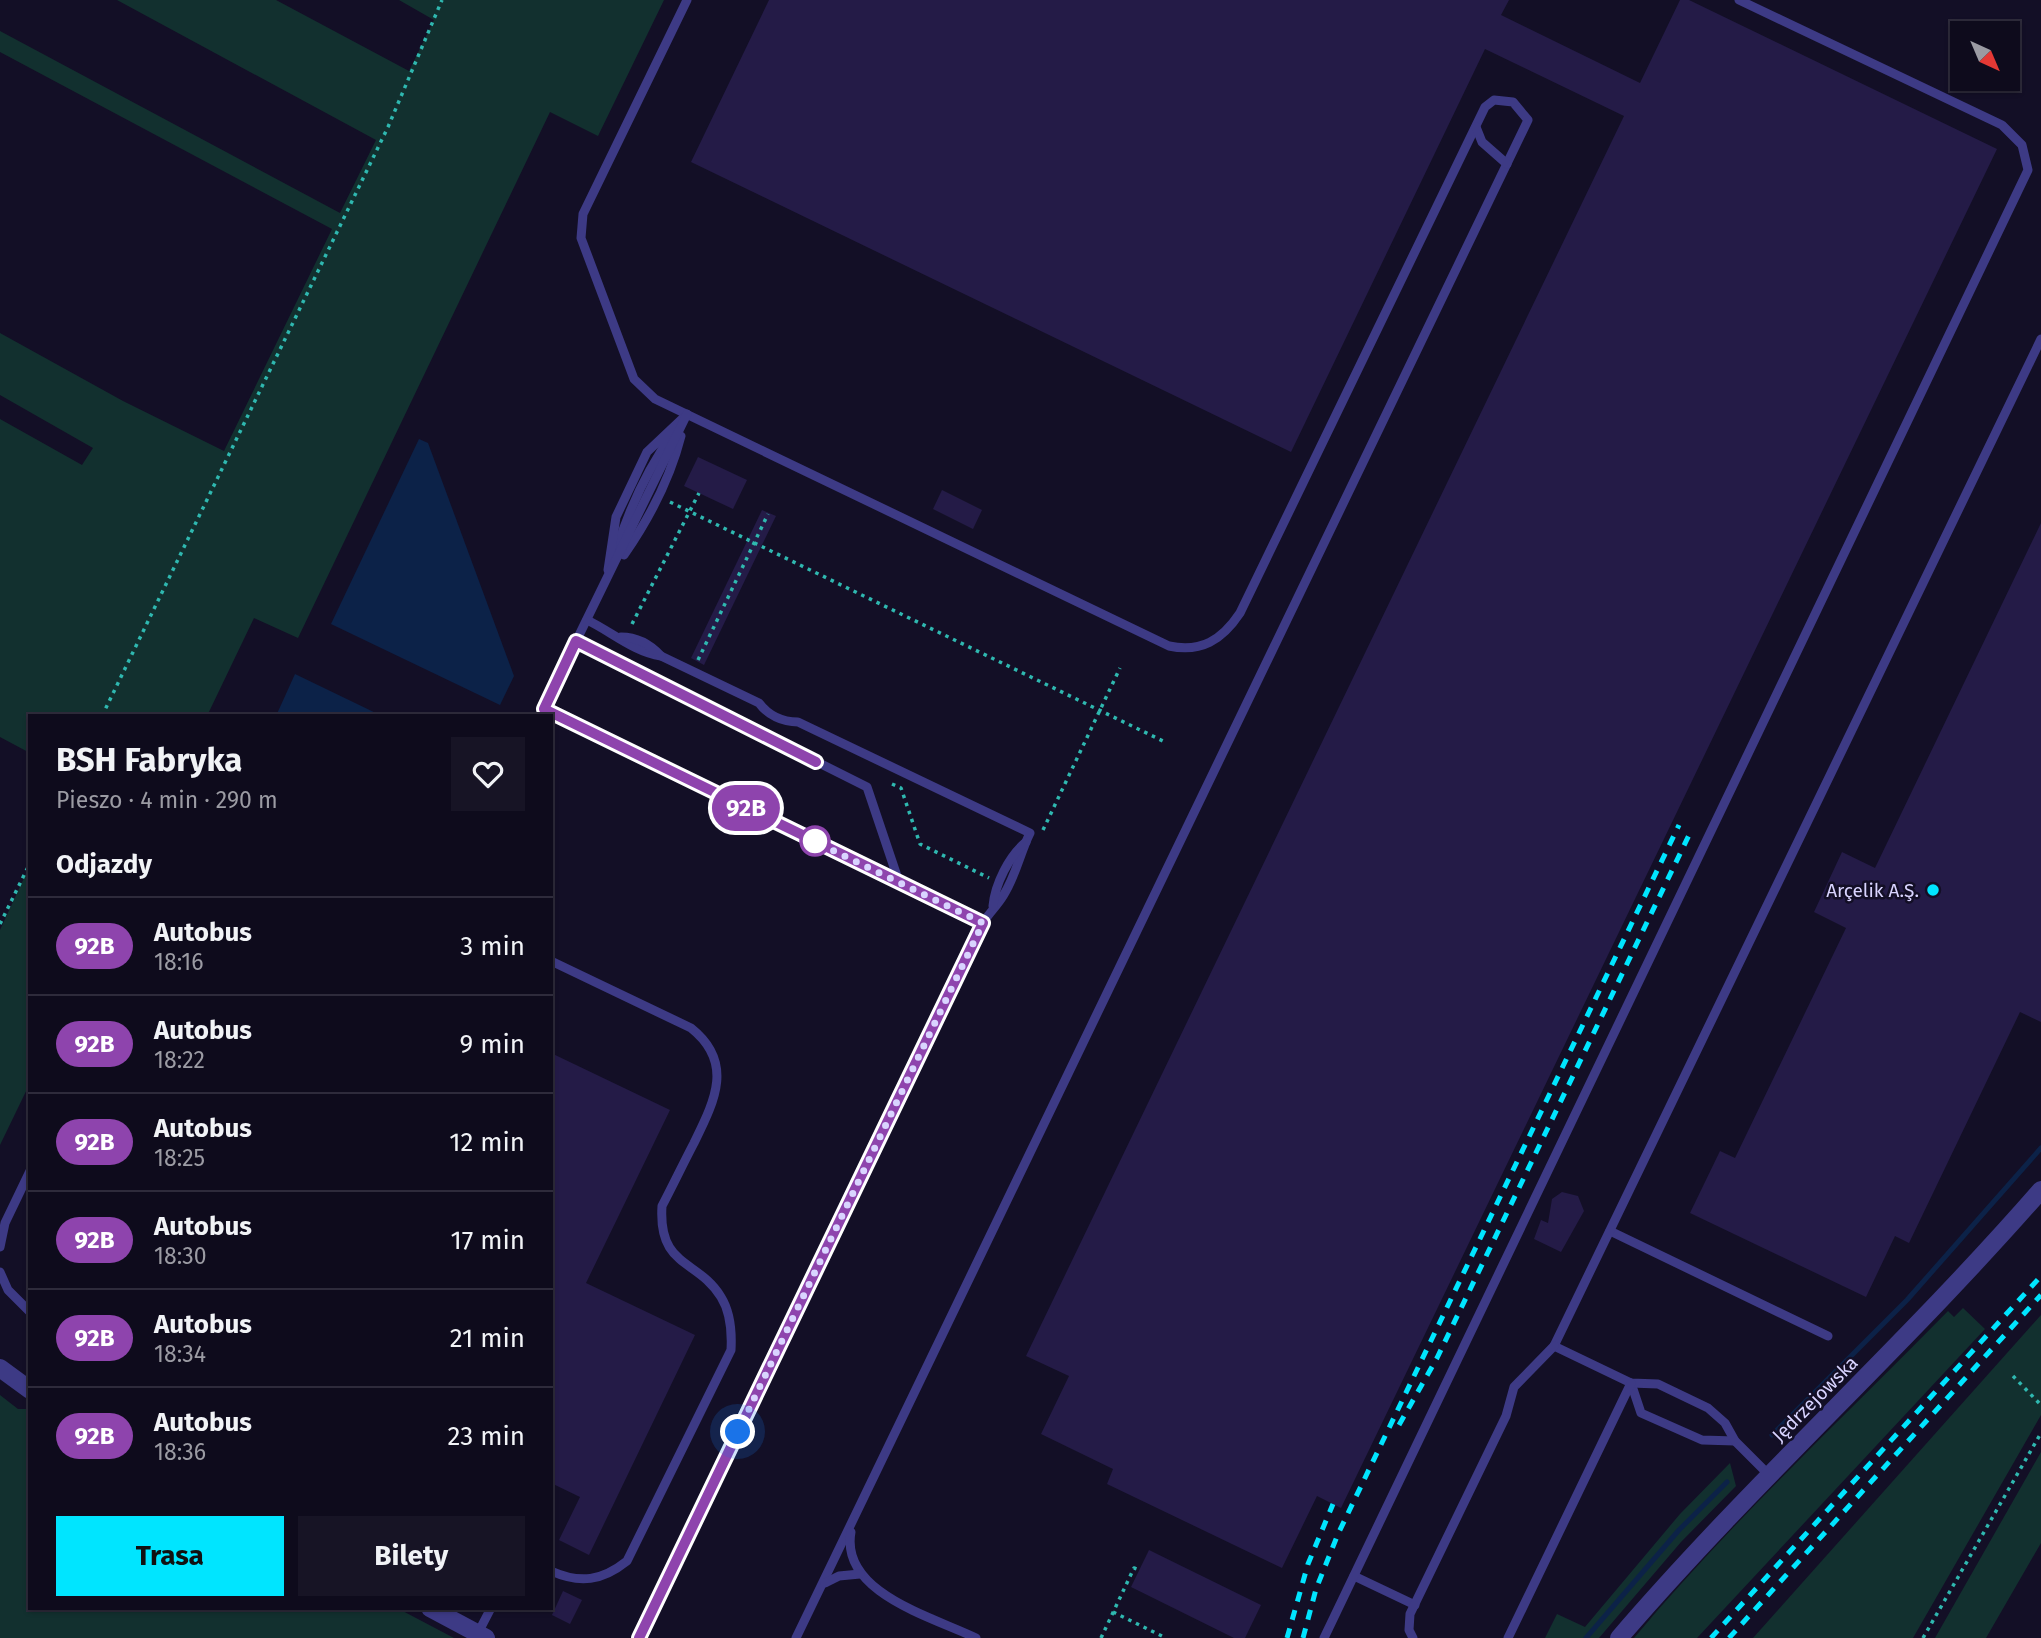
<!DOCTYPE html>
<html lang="pl">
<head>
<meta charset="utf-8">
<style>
  :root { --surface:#0e0b1c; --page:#171425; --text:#f1f3f6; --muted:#9b9ba3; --line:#2e2b3b; --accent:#00e5ff }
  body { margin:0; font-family:"Fira Sans",sans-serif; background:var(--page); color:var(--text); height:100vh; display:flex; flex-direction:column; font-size:26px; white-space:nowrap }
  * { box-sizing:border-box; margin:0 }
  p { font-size:23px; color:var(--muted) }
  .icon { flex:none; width:38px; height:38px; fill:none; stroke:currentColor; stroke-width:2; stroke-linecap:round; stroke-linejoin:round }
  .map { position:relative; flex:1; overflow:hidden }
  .details { position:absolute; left:28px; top:714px; width:525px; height:896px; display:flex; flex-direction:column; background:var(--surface); border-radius:0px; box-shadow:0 2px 5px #0004,0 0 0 2px var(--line) }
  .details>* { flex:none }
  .badge { padding:0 14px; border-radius:23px; font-size:24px; line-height:46px }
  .needle { width:46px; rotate:136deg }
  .buttons { position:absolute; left:1950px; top:21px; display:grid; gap:14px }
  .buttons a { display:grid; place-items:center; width:70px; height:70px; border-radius:0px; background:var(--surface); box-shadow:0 2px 5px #0004,0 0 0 2px var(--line); font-size:35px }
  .you { position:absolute; width:35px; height:35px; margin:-18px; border:5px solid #fff; border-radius:50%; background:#1a73e8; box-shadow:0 0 0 10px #1a73e833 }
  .map>.badge { position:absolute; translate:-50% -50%; box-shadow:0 0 0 4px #fff }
  h2 { padding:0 28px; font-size:26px; line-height:63px }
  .round { display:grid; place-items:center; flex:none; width:74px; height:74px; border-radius:0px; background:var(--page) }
  .head { display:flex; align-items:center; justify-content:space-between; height:119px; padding:0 28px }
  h1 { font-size:33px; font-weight:700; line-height:52px }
  .button { display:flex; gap:14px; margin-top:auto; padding:14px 28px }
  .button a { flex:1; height:80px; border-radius:0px; background:var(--accent); color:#111; font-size:28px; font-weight:700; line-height:80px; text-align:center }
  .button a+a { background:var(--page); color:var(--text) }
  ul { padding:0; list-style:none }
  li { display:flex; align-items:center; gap:21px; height:98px; padding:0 28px; border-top:2px solid var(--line) }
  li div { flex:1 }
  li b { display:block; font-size:26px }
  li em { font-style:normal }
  li .badge { min-width:77px; font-weight:700; text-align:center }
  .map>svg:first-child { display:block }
  .green { fill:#12302f }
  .water { fill:#0c2248 }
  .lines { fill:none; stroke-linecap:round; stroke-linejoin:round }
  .stream { stroke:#0c2248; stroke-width:5 }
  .building { fill:#241b47 }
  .path { stroke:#2fb8b0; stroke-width:3.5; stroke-dasharray:3.5 5; stroke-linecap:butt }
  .service { stroke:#3d3a85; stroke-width:9 }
  .minor { stroke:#3d3a85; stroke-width:18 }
  .tertiary { stroke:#3d3a85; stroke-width:18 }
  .rail { stroke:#00e5ff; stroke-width:5; stroke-dasharray:10 9; stroke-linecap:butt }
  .line-casing { stroke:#fff; stroke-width:16 }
  .line { stroke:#8e44ad; stroke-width:10 }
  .walk { stroke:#d9d4ff; stroke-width:7; stroke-dasharray:0 12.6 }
  .stop-dot { fill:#fff; stroke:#8e44ad; stroke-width:3.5 }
  .poi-dot { fill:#00e5ff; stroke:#130f26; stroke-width:2.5 }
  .labels { text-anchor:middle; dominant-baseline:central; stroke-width:5; stroke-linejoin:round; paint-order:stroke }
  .poi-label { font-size:19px; fill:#d9d4ff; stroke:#130f26; text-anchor:end }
  .street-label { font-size:19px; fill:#d9d4ff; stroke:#130f26 }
</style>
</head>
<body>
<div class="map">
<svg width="2041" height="1638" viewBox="0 0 2041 1638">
  <rect width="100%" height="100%" fill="#130f26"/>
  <g class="green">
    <path d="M117 0H276L409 71 434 20 399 0H664L598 136 550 112 298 638 254 618 207 716H30V753L0 737V419L82 465 93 448 0 395V333L123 401 224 451 332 229 0 52V31L340 213 376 140Z"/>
    <path d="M30 865V1083L0 1145V930Z"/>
    <path d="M1963 1308 1985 1329 1697 1638H1634C1731 1522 1842 1419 1948 1311L1954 1317Z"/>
    <path d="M2041 1315V1415L1913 1638H1753Z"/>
    <path d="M0 1395 18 1409H30V1608H397L454 1638H0Z"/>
    <path d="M2041 1452V1543L1986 1638H1935Z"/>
    <path d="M1730 1463 1736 1486 1681 1542 1599 1638H1545L1557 1614 1585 1627 1680 1514Z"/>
  </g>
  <g class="water">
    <path d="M419 439 428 443 514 676 500 705 331 624Z"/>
    <path d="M295 674 382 716H276Z"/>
  </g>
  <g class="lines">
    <g class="stream">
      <path d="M1772 1435 1907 1300 2041 1148"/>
      <path d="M1586 1638 1679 1530 1727 1482"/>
    </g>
  </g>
  <g class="building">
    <path d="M769 0H1509L1501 15 1640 83 1680 0H1689L1997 149 1341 1508 1317 1496 1282 1568 1107 1484 1113 1469 1041 1434 1069 1376 1026 1356 1624 116 1485 49 1291 452 691 162Z"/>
    <path d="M698 457 747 480 733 509 684 486Z"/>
    <path d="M942 490 982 510 973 529 933 509Z"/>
    <path d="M762 510 776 516 704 665 691 658Z"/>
    <path d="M2041 523V1022L2020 1012 1909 1243 1895 1236 1866 1297 1690 1213 1720 1151 1735 1158 1846 928 1814 912 1842 852 1875 868Z"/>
    <path d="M551 1053 670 1110 586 1283 695 1335 589 1555 559 1540 580 1497 551 1483Z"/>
    <path d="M1562 1192 1578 1196 1584 1211 1561 1252 1534 1239 1541 1220 1548 1223 1552 1199Z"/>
    <path d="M1149 1550 1261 1605 1245 1638H1234L1131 1587Z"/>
    <path d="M563 1591 582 1600 570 1624 552 1615Z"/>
  </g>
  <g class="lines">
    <g class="path">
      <path d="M670 502 1165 742"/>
      <path d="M632 624 699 493"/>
      <path d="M698 660 768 514"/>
      <path d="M102 716 388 127 442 0"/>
      <path d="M892 784 901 788 920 844 989 878"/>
      <path d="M1043 830 1120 668"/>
      <path d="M0 924 30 863"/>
      <path d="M2013 1376 2041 1405"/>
      <path d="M1113 1612 1166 1638"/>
      <path d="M1101 1638 1134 1568 1140 1570"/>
      <path d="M1923 1638 2041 1433"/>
    </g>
    <g class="service">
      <path d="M687 0 583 214 581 238 634 379 655 399 1169 646C1201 653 1222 640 1240 613L1485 107 1494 100 1513 102 1528 120 796 1638"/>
      <path d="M1476 127 1482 142 1507 164"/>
      <path d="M616 551C629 509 648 468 674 432"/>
      <path d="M624 555C649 519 670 479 681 436"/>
      <path d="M608 570 616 517 647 452 683 418"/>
      <path d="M587 620C612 632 634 652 661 656L759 703C768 715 782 722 798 722L1030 833C1020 853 1016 876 1003 896 997 906 989 913 983 923"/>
      <path d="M621 637C638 637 650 644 661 656"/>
      <path d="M576 641 867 787 899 882"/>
      <path d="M993 906C995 884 1009 856 1026 842"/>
      <path d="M551 961 691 1028C735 1063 714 1102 694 1143 683 1164 673 1185 662 1206 658 1268 698 1259 721 1297 731 1313 732 1332 731 1350L627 1561C602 1581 580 1584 551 1571"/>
      <path d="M1610 1231 1828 1336"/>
      <path d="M0 1247 5 1223 30 1171"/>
      <path d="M0 1272 8 1290 30 1312"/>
      <path d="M1631 1383 1641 1413 1702 1440 1735 1441"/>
      <path d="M1769 1475 1735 1441 1725 1423 1708 1408 1658 1384 1631 1383 1554 1346 2041 339"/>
      <path d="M851 1532C840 1593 933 1617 976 1638"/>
      <path d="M1354 1576 1415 1605"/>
      <path d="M825 1583 839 1576 860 1574"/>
      <path d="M478 1633 491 1608"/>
      <path d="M639 1638 983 923 543 709 687 414"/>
      <path d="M1324 1638 2028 170 2022 145 2002 125 1739 0"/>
      <path d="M1413 1638 1409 1630 1410 1614 1506 1416 1514 1387 1554 1346"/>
      <path d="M1508 1638 1631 1383"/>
    </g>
    <g class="minor">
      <path d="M0 1368 30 1390"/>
      <path d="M430 1608 486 1638"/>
    </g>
    <path class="tertiary" d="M1619 1638C1753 1482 1906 1345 2041 1190"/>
    <g class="rail">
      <path d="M1399 1425 1437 1358 1691 831"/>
      <path d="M1287 1638 1308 1564 1333 1504"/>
      <path d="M1303 1638 1316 1589 1338 1534 1679 825"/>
      <path d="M1711 1638 2041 1276"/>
      <path d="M1729 1638 2041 1295"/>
    </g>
  </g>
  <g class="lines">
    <g class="line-casing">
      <path id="line" d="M639 1638 983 923 544 709 576 641 816 762"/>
    </g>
    <use href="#line" class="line"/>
    <path class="walk" d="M738 1432 983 923 807 838 815 841"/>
  </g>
  <circle class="stop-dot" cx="815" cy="841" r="14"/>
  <circle class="poi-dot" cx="1933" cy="890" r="7"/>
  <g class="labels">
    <g class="poi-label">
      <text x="1919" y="890">Arçelik A.Ş.</text>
    </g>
    <g class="street-label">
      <text transform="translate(1815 1399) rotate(-45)">Jędrzejowska</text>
    </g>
  </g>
</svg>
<div class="buttons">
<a><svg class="needle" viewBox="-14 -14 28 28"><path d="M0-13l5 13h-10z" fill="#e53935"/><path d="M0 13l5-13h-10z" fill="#9b9ba3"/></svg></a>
</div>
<div class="you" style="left:738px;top:1432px"></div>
<b class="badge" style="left:746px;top:808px;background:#8e44ad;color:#fff">92B</b>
<section class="details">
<div class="head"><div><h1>BSH Fabryka</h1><p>Pieszo · 4 min · 290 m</p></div><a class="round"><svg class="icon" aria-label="heart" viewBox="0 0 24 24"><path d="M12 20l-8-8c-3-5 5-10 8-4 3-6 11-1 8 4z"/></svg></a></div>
<h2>Odjazdy</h2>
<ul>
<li><span class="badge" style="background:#8e44ad;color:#fff">92B</span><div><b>Autobus</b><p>18:16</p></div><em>3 min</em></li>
<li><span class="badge" style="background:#8e44ad;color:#fff">92B</span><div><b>Autobus</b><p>18:22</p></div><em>9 min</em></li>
<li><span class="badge" style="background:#8e44ad;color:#fff">92B</span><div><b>Autobus</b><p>18:25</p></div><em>12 min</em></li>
<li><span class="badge" style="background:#8e44ad;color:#fff">92B</span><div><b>Autobus</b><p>18:30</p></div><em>17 min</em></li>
<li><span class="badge" style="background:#8e44ad;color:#fff">92B</span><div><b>Autobus</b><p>18:34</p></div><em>21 min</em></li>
<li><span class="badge" style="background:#8e44ad;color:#fff">92B</span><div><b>Autobus</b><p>18:36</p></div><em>23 min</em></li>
</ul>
<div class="button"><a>Trasa</a><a>Bilety</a></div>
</section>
</div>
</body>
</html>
